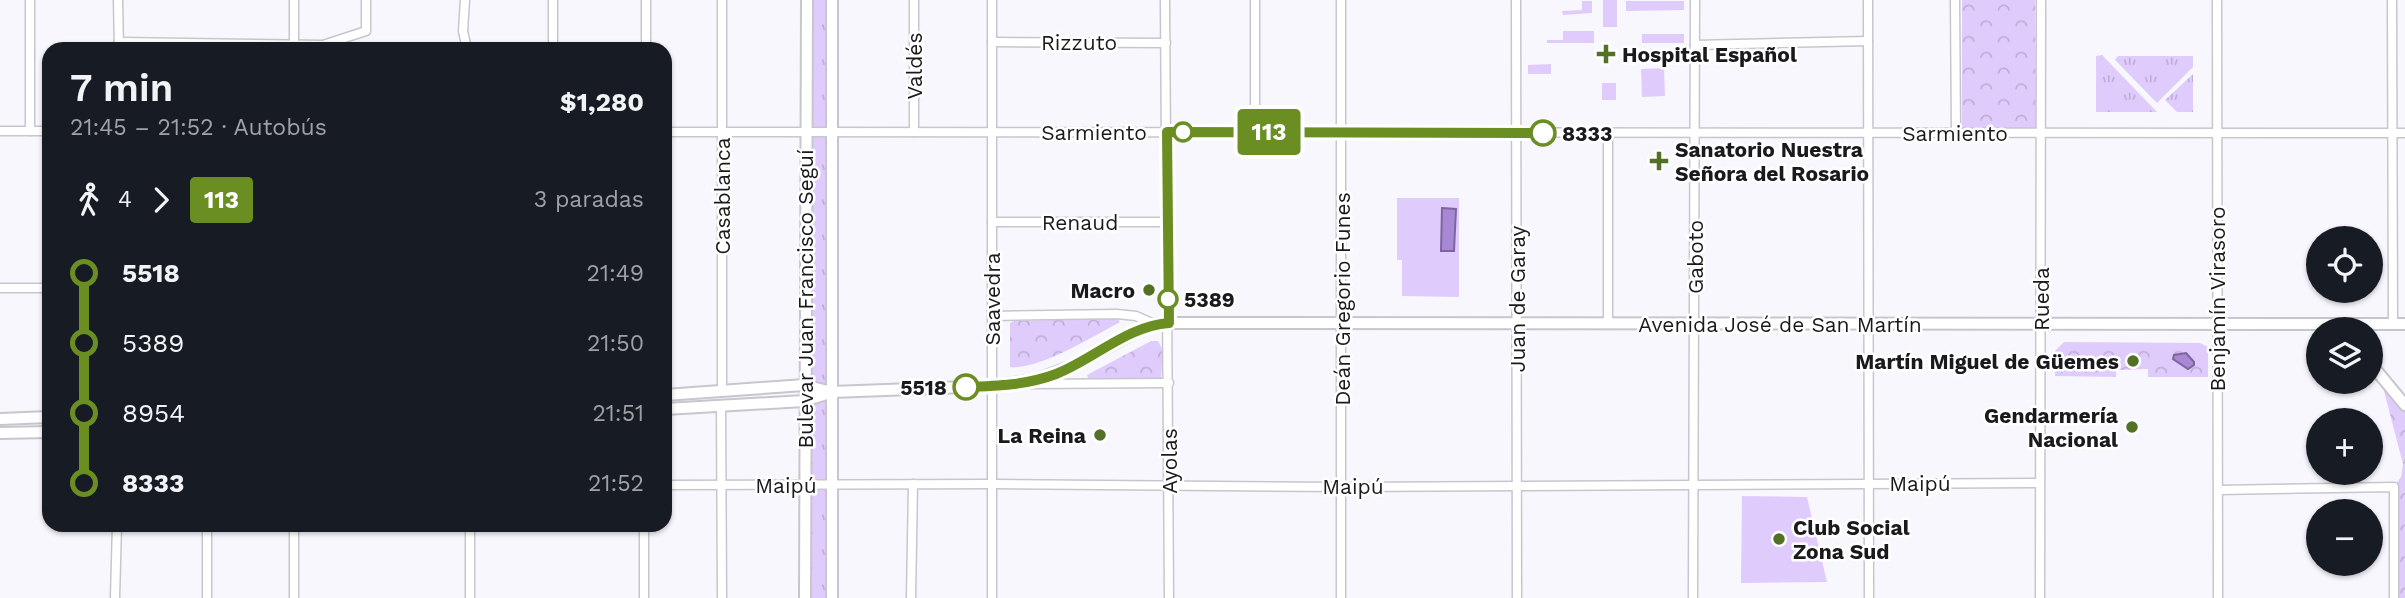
<!DOCTYPE html>
<html lang="es">
<head>
<meta charset="utf-8">
<style>
  :root { --surface:#171b24; --page:#20242c; --text:#f1f3f6; --muted:#9ea1a6 }
  body { margin:0; font-family:"Work Sans",sans-serif; background:var(--page); color:var(--text); height:100vh; display:flex; flex-direction:column; font-size:26px; white-space:nowrap }
  * { box-sizing:border-box; margin:0 }
  p { font-size:23px; color:var(--muted) }
  .icon { flex:none; width:38px; height:38px; fill:none; stroke:currentColor; stroke-width:2; stroke-linecap:round; stroke-linejoin:round }
  .map { position:relative; flex:1; overflow:hidden }
  .details { position:absolute; left:42px; top:42px; width:630px; height:490px; display:flex; flex-direction:column; background:var(--surface); border-radius:21px; box-shadow:0 2px 5px #0004 }
  .details>* { flex:none }
  .badge { padding:0 14px; border-radius:5px; font-size:24px; line-height:46px }
  .tools { position:absolute; left:2306px; top:226px; display:grid; gap:14px }
  .tools a { display:grid; place-items:center; width:77px; height:77px; border-radius:50%; background:var(--surface); box-shadow:0 2px 5px #0004; font-size:35px }
  .map>.badge { position:absolute; translate:-50% -50%; box-shadow:0 0 0 4px #fff }
  .legs { display:flex; align-items:center; gap:10px; height:77px; padding:0 28px; font-size:23px }
  .legs p { margin-inline-start:auto }
  .head { display:flex; align-items:center; justify-content:space-between; height:119px; padding:0 28px }
  h1 { font-size:38px; font-weight:600; line-height:52px }
  ul { padding:0 28px; list-style:none }
  li { display:flex; align-items:center; gap:24px; height:70px; font-size:26px }
  li i { display:grid; place-items:center; width:10px; height:100%; margin:0 9px; background:currentColor }
  li i::after { content:''; width:18px; height:18px; margin:-9px; border:5px solid; border-radius:50%; background:var(--surface) }
  li p { margin-inline-start:auto }
  li:first-child i { background:linear-gradient(#0000 50%,currentColor 0) }
  li:last-child i { background:linear-gradient(currentColor 50%,#0000 0) }
  .map>svg:first-child { display:block }
  .grass { fill:url(#grass-tufts) }
  .forest { fill:url(#forest-crowns) }
  .garden { fill:#dfccfc }
  .water { fill:#a887d5; stroke:#7d669d; stroke-width:2 }
  .lines { fill:none; stroke-linecap:round; stroke-linejoin:round }
  .street-casing { stroke:#c8c6cd; stroke-width:11 }
  .secondary-casing { stroke:#c8c6cd; stroke-width:14 }
  .street { stroke:#fff; stroke-width:8 }
  .secondary { stroke:#fff; stroke-width:10 }
  .line-1-casing { stroke:#fff; stroke-width:16 }
  .line-1 { stroke:#6b8e23; stroke-width:10 }
  .poi-dot { fill:#527127; stroke:#fff; stroke-width:2.5 }
  .stop-1-dot { fill:#fff; stroke:#6b8e23; stroke-width:3.5 }
  .labels { text-anchor:middle; dominant-baseline:central; stroke-width:5; stroke-linejoin:round; paint-order:stroke }
  .street-label { font-size:21px; fill:#1a191b; stroke:#fff }
  .poi-label { font-size:21px; font-weight:bold; fill:#1a191b; stroke:#fff; text-anchor:end }
  .stop-label { font-size:21px; font-weight:bold; fill:#1a191b; stroke:#fff; text-anchor:start }
</style>
</head>
<body>
<div class="map">
<svg width="2405" height="598" viewBox="0 0 2405 598">
  <defs>
    <pattern id="grass-tufts" width="24" height="20" patternUnits="userSpaceOnUse" patternTransform="scale(1.75)"><rect width="24" height="20" fill="#dfccfc"/><path d="M3 7l-1-3M5 7V3M7 7l1-3M15 17l-1-3M17 17v-4M19 17l1-3" fill="none" stroke="#bfafd7"/></pattern>
    <pattern id="forest-crowns" width="20" height="18" patternUnits="userSpaceOnUse" patternTransform="scale(1.75)"><rect width="20" height="18" fill="#dfccfc"/><path d="M2 6a3 3 0 1 1 6 0M12 15a3 3 0 1 1 6 0" fill="none" stroke="#bfafd7"/></pattern>
  </defs>
  <rect width="100%" height="100%" fill="#f9f7fe"/>
  <g class="grass">
    <path d="M807 0H832V598H805Z"/>
    <path d="M2103 55V56L2157 112H2096V56Z"/>
    <path d="M2118 56H2193V67L2157 103 2115 60Z"/>
    <path d="M2193 74V112H2177L2165 100Z"/>
  </g>
  <g class="forest">
    <path d="M1962 0H2035L2036 129H1962Z"/>
    <path d="M1117 318 1120 322C1093 336 1040 370 1010 367V323L1014 321Z"/>
    <path d="M1151 341H1158L1163 351 1161 378 1092 380 1088 378 1087 375Z"/>
    <path d="M2064 342 2200 343 2208 347V377H2148V369L2116 370V377L2055 376V351Z"/>
    <path d="M2379 372 2405 405V598H2394V487L2401 477 2403 464Z"/>
  </g>
  <g class="garden">
    <rect x="1603" y="0" width="14" height="27"/>
    <path d="M1582 1H1592V13L1563 15 1562 11 1582 10Z"/>
    <path d="M1684 1V10L1626 11V1Z"/>
    <path d="M1563 31H1594V43H1547V40H1563Z"/>
    <rect x="1642" y="34" width="42" height="9"/>
    <path d="M1551 64V74H1528V65Z"/>
    <path d="M1664 68 1665 96 1642 97 1641 69Z"/>
    <rect x="1602" y="83" width="14" height="17"/>
    <path d="M1397 198H1459V297L1402 296V260H1397Z"/>
    <path d="M1742 496 1807 497 1827 582 1741 583Z"/>
  </g>
  <g class="water">
    <path d="M1442 208 1456 209 1454 251H1441Z"/>
    <path d="M2186 353 2194 362V365L2188 369 2173 359 2174 355Z"/>
  </g>
  <g class="lines">
    <g class="street-casing">
      <g id="street">
        <path d="M118 0 119 49"/>
        <path d="M294 0V49"/>
        <path d="M465 0 463 31 467 49"/>
        <path d="M553 0V49"/>
        <path d="M646 0V49"/>
        <path d="M1165 0 1169 598"/>
        <path d="M1255 0V132"/>
        <path d="M1516 0 1517 598"/>
        <path d="M1868 0 1869 598"/>
        <path d="M1955 0 1956 133"/>
        <path d="M2217 0 2218 598"/>
        <path d="M2392 0 2393 325"/>
        <path d="M119 42 323 45 366 31V0"/>
        <path d="M992 42 1166 43"/>
        <path d="M1695 45 1868 41"/>
        <path d="M0 131H49"/>
        <path d="M30 131V0"/>
        <path d="M665 132 2405 133"/>
        <path d="M914 132V0"/>
        <path d="M1608 133V323"/>
        <path d="M992 222H1168"/>
        <path d="M0 288H49"/>
        <path d="M992 316 1117 314 1136 316 1154 324"/>
        <path d="M1030 384 1169 383"/>
        <path d="M722 391V0"/>
        <path d="M721 405 722 598"/>
        <path d="M665 485 993 484 1342 487 2040 483"/>
        <path d="M2219 490 2394 487V598"/>
        <path d="M207 525V598"/>
        <path d="M470 525V598"/>
        <path d="M115 598 117 525"/>
        <path d="M294 598V525"/>
        <path d="M644 598V525"/>
        <path d="M911 598 913 484"/>
        <path d="M992 598V0"/>
        <path d="M1341 598V0"/>
        <path d="M1693 598 1695 0"/>
        <path d="M2040 598 2041 0"/>
      </g>
    </g>
    <g class="secondary-casing">
      <g id="secondary">
        <path d="M2371 364 2405 405"/>
        <path d="M665 395 804 385 832 392 992 386 1035 380 1077 364 1139 330 1154 324 1169 323 2405 324"/>
        <path d="M665 409 804 401 830 393"/>
        <path d="M0 419 49 417"/>
        <path d="M0 433 49 432"/>
        <path d="M805 598 807 0"/>
        <path d="M832 598V0"/>
      </g>
    </g>
    <use href="#street" class="street"/>
    <use href="#secondary" class="secondary"/>
  </g>
  <g class="lines">
    <g class="line-1-casing">
      <path id="line-1" d="M966 387C997 386 1027 385 1056 374 1094 359 1127 326 1169 323L1167 132 1543 133"/>
    </g>
    <use href="#line-1" class="line-1"/>
  </g>
  <g class="poi-dot">
    <path d="M1602.5 43.5h7v7h7v7h-7v7h-7v-7h-7v-7h7z"/>
    <path d="M1655.5 150.5h7v7h7v7h-7v7h-7v-7h-7v-7h7z"/>
    <circle cx="1149" cy="290" r="7"/>
    <circle cx="2133" cy="361" r="7"/>
    <circle cx="2132" cy="427" r="7"/>
    <circle cx="1100" cy="435" r="7"/>
    <circle cx="1779" cy="539" r="7"/>
  </g>
  <g class="stop-1-dot">
    <circle cx="1183" cy="132" r="9"/>
    <circle cx="1543" cy="133" r="12"/>
    <circle cx="1168" cy="299" r="9"/>
    <circle cx="966" cy="387" r="12"/>
  </g>
  <g class="labels">
    <g class="street-label">
      <text x="1079" y="42">Rizzuto</text>
      <text transform="translate(914 66) rotate(-90)">Valdés</text>
      <text x="1094" y="132">Sarmiento</text>
      <text x="1955" y="133">Sarmiento</text>
      <text transform="translate(722 196) rotate(-90)">Casablanca</text>
      <text x="1080" y="222">Renaud</text>
      <text transform="translate(1695 257) rotate(-90)">Gaboto</text>
      <text transform="translate(805 299) rotate(-90)">Bulevar Juan Francisco Seguí</text>
      <text transform="translate(992 299) rotate(-90)">Saavedra</text>
      <text transform="translate(1342 299) rotate(-90)">Deán Gregorio Funes</text>
      <text transform="translate(1517 299) rotate(-90)">Juan de Garay</text>
      <text transform="translate(2041 299) rotate(-90)">Rueda</text>
      <text transform="translate(2217 299) rotate(-90)">Benjamín Virasoro</text>
      <text x="1780" y="324">Avenida José de San Martín</text>
      <text transform="translate(1169 461) rotate(-90)">Ayolas</text>
      <text x="1920" y="483">Maipú</text>
      <text x="786" y="485">Maipú</text>
      <text x="1353" y="486">Maipú</text>
    </g>
    <g class="poi-label">
      <text x="1622" y="54" text-anchor="start">Hospital Español</text>
      <text x="1675" y="149" text-anchor="start">Sanatorio Nuestra<tspan x="1675" dy="24">Señora del Rosario</tspan></text>
      <text x="1135" y="290">Macro</text>
      <text x="2119" y="361">Martín Miguel de Güemes</text>
      <text x="2118" y="415">Gendarmería<tspan x="2118" dy="24">Nacional</tspan></text>
      <text x="1086" y="435">La Reina</text>
      <text x="1793" y="527" text-anchor="start">Club Social<tspan x="1793" dy="24">Zona Sud</tspan></text>
    </g>
    <g class="stop-label">
      <text x="1562" y="133">8333</text>
      <text x="1184" y="299">5389</text>
      <text x="947" y="387" text-anchor="end">5518</text>
    </g>
  </g>
</svg>
<div class="tools">
<a><svg class="icon" aria-label="locate" viewBox="0 0 24 24"><circle cx="12" cy="12" r="6"/><path d="M12 2v4M12 18v4M2 12h4M18 12h4"/></svg></a>
<a><svg class="icon" aria-label="layers" viewBox="0 0 24 24"><path d="M12 4l9 5-9 5-9-5zM3 14l9 5 9-5"/></svg></a>
<a>+</a>
<a>−</a>
</div>
<b class="badge" style="left:1269px;top:132px;background:#6b8e23;color:#fff">113</b>
<section class="details">
<div class="head"><div><h1>7 min</h1><p>21:45 – 21:52 · Autobús</p></div><b>$1,280</b></div>
<div class="legs"><svg class="icon" aria-label="walk" viewBox="0 0 24 24"><circle cx="13" cy="4" r="2"/><path d="M13 8l-2 6 4 7M11 14l-3 7M7 12l3-4h3l4 4"/></svg>4<svg class="icon" aria-label="forward" viewBox="0 0 24 24"><path d="M9 5l7 7-7 7"/></svg><b class="badge" style="background:#6b8e23;color:#fff">113</b><p>3 paradas</p></div>
<ul>
<li><i style="color:#6b8e23"></i><b>5518</b><p>21:49</p></li>
<li><i style="color:#6b8e23"></i><span>5389</span><p>21:50</p></li>
<li><i style="color:#6b8e23"></i><span>8954</span><p>21:51</p></li>
<li><i style="color:#6b8e23"></i><b>8333</b><p>21:52</p></li>
</ul>
</section>
</div>
</body>
</html>
